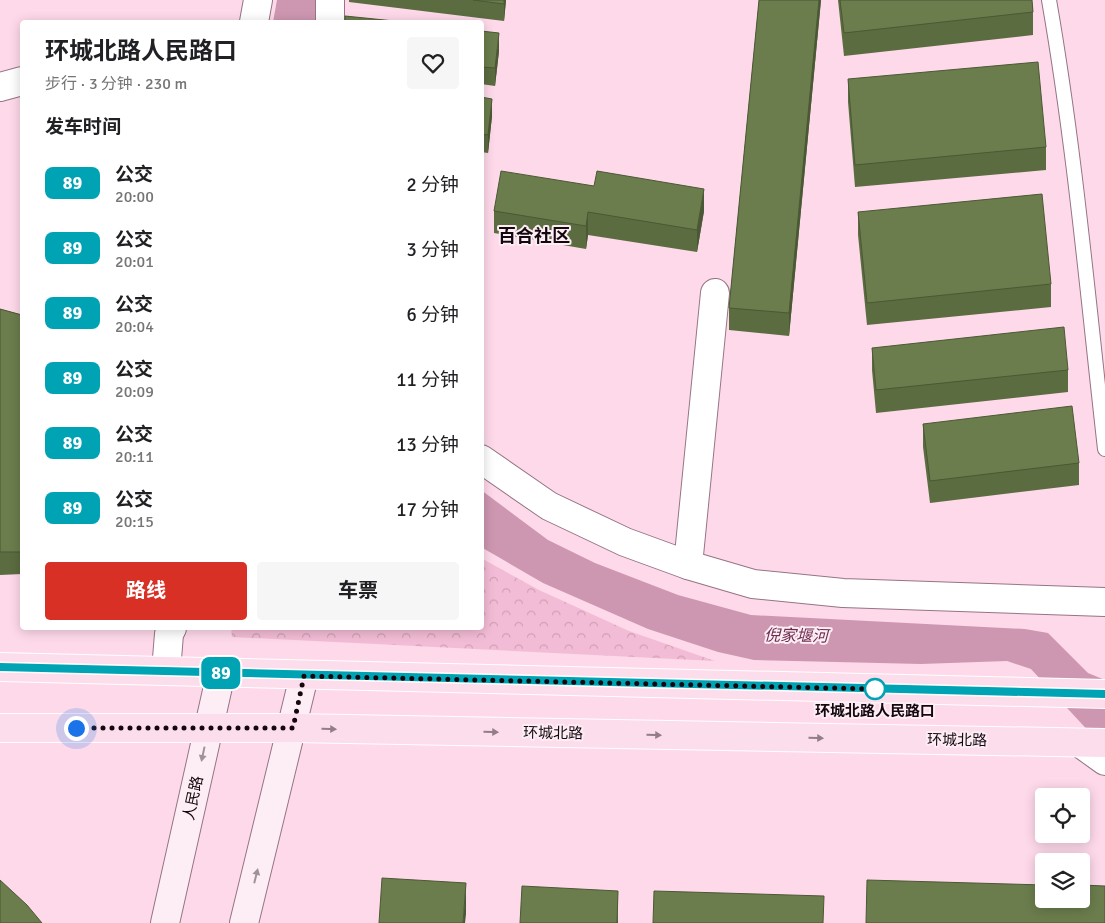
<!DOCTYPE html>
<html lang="zh">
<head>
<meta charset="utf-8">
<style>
  :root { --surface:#fff; --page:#f6f6f6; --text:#202124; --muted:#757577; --accent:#d93025 }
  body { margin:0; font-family:Signika,"Noto Sans SC",sans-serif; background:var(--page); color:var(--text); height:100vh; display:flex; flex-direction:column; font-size:19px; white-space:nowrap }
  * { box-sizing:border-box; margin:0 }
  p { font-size:16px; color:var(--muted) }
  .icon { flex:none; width:28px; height:28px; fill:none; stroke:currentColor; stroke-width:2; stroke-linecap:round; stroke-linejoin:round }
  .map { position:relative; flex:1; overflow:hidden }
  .panel { position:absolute; left:20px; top:20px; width:464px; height:610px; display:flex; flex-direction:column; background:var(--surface); border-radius:5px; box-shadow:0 2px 12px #0003 }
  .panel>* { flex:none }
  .badge { padding:0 10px; border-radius:8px; font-size:18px; line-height:32px }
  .controls { position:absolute; left:1035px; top:788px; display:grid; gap:10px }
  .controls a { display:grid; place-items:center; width:55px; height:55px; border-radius:5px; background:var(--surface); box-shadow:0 2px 12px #0003; font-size:25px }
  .you { position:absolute; width:25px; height:25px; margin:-12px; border:4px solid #fff; border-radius:50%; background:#1a73e8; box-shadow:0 0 0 8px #1a73e833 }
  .map>.badge { position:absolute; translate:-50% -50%; box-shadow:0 0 0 2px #fff }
  h2 { padding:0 25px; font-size:19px; line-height:45px }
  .round { display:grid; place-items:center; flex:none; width:52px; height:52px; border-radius:5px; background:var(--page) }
  .headline { display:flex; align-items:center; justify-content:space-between; height:85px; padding:0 25px }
  h1 { font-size:24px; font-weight:700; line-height:38px }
  .action { display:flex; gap:10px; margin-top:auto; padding:10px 25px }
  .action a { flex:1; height:58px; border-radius:5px; background:var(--accent); color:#fff; font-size:20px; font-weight:700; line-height:58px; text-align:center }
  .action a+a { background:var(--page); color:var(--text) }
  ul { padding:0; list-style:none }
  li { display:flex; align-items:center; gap:15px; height:65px; padding:0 25px }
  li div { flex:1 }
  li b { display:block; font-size:19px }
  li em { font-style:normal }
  li .badge { min-width:55px; font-weight:700; text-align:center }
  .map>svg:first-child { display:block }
  .park { fill:url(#park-crowns) }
  .water { fill:#ce97b1 }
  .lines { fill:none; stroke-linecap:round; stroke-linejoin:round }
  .service-casing { stroke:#957484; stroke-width:16 }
  .minor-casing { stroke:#957484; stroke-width:30 }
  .tertiary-casing { stroke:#957484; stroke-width:30 }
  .secondary-casing { stroke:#957484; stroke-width:30 }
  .primary-casing { stroke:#fff; stroke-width:30 }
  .service { stroke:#fff; stroke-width:14 }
  .minor { stroke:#fff; stroke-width:28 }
  .tertiary { stroke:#fff; stroke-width:28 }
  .secondary { stroke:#fdeef5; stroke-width:28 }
  .primary { stroke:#fbddeb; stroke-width:28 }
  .wall { fill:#5c6c41 }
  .shaded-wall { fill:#4b5835 }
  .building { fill:#6b7d4c; stroke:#4b5835 }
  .oneway { fill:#937d88 }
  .oneway2 { fill:#a09299 }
  .line-casing { stroke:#fff; stroke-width:11 }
  .line { stroke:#00a3b4; stroke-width:8 }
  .walk { stroke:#14080e; stroke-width:5; stroke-dasharray:0 9 }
  .stop-dot { fill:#fff; stroke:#00a3b4; stroke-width:2.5 }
  .labels { text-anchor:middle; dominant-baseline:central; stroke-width:4; stroke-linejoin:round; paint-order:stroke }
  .stop-label { font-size:15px; font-weight:bold; fill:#14080e; stroke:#fdedf4 }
  .street-label { font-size:15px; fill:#14080e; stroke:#fdedf4 }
  .water-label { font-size:16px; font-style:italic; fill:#6e2c50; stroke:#fdedf4 }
  .quarter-label { font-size:18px; font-weight:bold; fill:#14080e; stroke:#fdedf4 }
</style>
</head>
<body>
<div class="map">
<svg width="1105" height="923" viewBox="0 0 1105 923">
  <defs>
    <pattern id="park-crowns" width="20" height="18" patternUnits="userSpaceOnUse" patternTransform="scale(1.25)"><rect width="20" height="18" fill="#f3bcd6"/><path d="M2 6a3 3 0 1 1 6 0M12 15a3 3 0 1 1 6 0" fill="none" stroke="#cfa0b6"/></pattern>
  </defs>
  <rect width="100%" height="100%" fill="#fed9ea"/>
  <path class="park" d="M481 558 539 590 629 631 715 661 232 637 231 628H481Z"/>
  <g class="water">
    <path d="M277 0H319L316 22H273Z"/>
    <path d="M481 490 548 540 595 563 678 595 751 615 1025 629 1048 633 1088 673 1105 680V749L1031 669 1007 661 921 664 754 660 718 652 648 629 543 583 481 547Z"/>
  </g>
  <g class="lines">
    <g class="service-casing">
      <path id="service" d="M1049 0C1075 149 1088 299 1105 449"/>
    </g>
    <g class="minor-casing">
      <g id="minor">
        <path d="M254 22 258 0"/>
        <path d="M330 22V0"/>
        <path d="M0 87 22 81"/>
        <path d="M481 459 549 506 625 542 688 565 753 584 843 593 1105 602"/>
        <path d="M688 565 715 293"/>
        <path d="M166 671 169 634 172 628"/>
      </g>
    </g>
    <g class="tertiary-casing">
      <path id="tertiary" d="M1080 743 1105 761"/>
    </g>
    <g class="secondary-casing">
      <g id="secondary">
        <path d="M165 923 221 673"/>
        <path d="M244 923 304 676"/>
      </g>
    </g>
    <g class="primary-casing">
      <g id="primary">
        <path d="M0 667 1105 694"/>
        <path d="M0 728H293L1105 743"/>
      </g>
    </g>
    <use href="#service" class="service"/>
    <use href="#minor" class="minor"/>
    <use href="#tertiary" class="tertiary"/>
    <use href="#secondary" class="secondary"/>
    <use href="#primary" class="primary"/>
  </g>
  <g class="wall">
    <path d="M349 0H506L504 21 349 2Z"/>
    <path d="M759 0H821L789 336 729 330V308Z"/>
    <path d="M838 0H1032L1033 12V35L844 56Z"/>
    <path d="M481 31 499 51 495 86 481 84Z"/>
    <path d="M848 79 1046 147V170L855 187 848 102Z"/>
    <path d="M481 97 492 116 488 153 481 152Z"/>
    <path d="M494 211H704L697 252 588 235 586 249 494 233Z"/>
    <path d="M858 212 1051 284V307L867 325 858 235Z"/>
    <path d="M0 309 22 315V574L0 575Z"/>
    <path d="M872 348 1068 370V392L876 413 872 370Z"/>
    <path d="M923 424 1079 463V485L930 503 923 447Z"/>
  </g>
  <g class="shaded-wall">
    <path d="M504 0H506L504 21Z"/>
    <path d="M819 0H821L789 336V313Z"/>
    <path d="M499 33V51L495 86V68Z"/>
    <path d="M492 99V116L488 153V135Z"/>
    <path d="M483 163V180L481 192V175Z"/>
    <path d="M704 189V211L697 252V230Z"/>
    <path d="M588 212V235L586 249V226Z"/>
    <path d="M466 883V914L465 923H463Z"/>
    <path d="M618 891V923H617Z"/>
  </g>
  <g class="building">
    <path d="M473 0H504V4Z"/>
    <path d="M759 0H819L789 313 729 308Z"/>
    <path d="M840 0H1032L1033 12 844 33Z"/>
    <path d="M345 16 404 22H345Z"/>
    <path d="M481 31 499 33 495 68 481 67Z"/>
    <path d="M1038 62 1046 147 855 165 848 79Z"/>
    <path d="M481 97 492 99 488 135 481 134Z"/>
    <path d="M481 163H483L481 175Z"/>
    <path d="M501 171 594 186 597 171 704 189 697 230 588 212 586 226 494 211Z"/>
    <path d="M1042 194 1051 284 867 303 858 212Z"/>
    <path d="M0 309 22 315V552H0Z"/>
    <path d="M1064 327 1068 370 876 390 872 348Z"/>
    <path d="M1072 406 1079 463 930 481 923 424Z"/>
    <path d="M382 878 466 883 463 923H379Z"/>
    <path d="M0 880 27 905 42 923H0Z"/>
    <path d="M867 880 1044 885V899H1081V885L1105 886V923H866Z"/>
    <path d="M522 886 618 891 617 923H520Z"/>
    <path d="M654 891 824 896 823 923H653Z"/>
  </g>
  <defs><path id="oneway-solid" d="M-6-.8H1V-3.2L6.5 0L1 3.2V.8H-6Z" transform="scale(1.25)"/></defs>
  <g class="oneway">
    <use href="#oneway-solid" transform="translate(329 729) rotate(1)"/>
    <use href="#oneway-solid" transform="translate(491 732) rotate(1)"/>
    <use href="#oneway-solid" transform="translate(654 735) rotate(1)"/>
    <use href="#oneway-solid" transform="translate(816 738) rotate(1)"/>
  </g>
  <g class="oneway2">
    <use href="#oneway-solid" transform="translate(203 754) rotate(102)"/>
    <use href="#oneway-solid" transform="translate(256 876) rotate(-76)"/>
  </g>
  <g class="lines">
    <g class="line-casing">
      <path id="line" d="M0 667 1105 694"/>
    </g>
    <use href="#line" class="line"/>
    <path class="walk" d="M76 728H293L304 676 875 689"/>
  </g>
  <circle class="stop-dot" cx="875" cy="689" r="10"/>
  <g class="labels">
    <g class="stop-label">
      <text x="875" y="711">环城北路人民路口</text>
    </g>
    <g class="street-label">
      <text transform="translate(553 733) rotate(1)">环城北路</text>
      <text transform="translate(957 740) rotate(1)">环城北路</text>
      <text transform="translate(193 798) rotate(-78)">人民路</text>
    </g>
    <g class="water-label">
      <text transform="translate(796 636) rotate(1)">倪家堰河</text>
    </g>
    <g class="quarter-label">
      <text x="534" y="236">百合社区</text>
    </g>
  </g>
</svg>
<div class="controls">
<a><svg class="icon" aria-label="locate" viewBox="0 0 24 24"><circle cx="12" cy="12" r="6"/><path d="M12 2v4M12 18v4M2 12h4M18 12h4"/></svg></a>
<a><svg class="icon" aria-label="layers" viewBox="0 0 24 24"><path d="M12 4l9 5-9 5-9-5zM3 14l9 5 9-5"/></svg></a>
</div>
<div class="you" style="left:76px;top:728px"></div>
<b class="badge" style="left:221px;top:673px;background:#00a3b4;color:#fff">89</b>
<section class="panel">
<div class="headline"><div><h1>环城北路人民路口</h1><p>步行 · 3 分钟 · 230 m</p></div><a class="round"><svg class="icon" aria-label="heart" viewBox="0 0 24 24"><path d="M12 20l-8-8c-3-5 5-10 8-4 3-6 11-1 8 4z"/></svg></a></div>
<h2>发车时间</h2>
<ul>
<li><span class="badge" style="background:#00a3b4;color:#fff">89</span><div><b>公交</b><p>20:00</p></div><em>2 分钟</em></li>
<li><span class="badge" style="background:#00a3b4;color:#fff">89</span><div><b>公交</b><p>20:01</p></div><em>3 分钟</em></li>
<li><span class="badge" style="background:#00a3b4;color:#fff">89</span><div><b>公交</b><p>20:04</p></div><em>6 分钟</em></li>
<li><span class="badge" style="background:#00a3b4;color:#fff">89</span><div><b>公交</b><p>20:09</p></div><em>11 分钟</em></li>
<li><span class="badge" style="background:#00a3b4;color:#fff">89</span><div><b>公交</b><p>20:11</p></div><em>13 分钟</em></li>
<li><span class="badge" style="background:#00a3b4;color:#fff">89</span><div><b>公交</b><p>20:15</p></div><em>17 分钟</em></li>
</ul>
<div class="action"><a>路线</a><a>车票</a></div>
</section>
</div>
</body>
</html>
